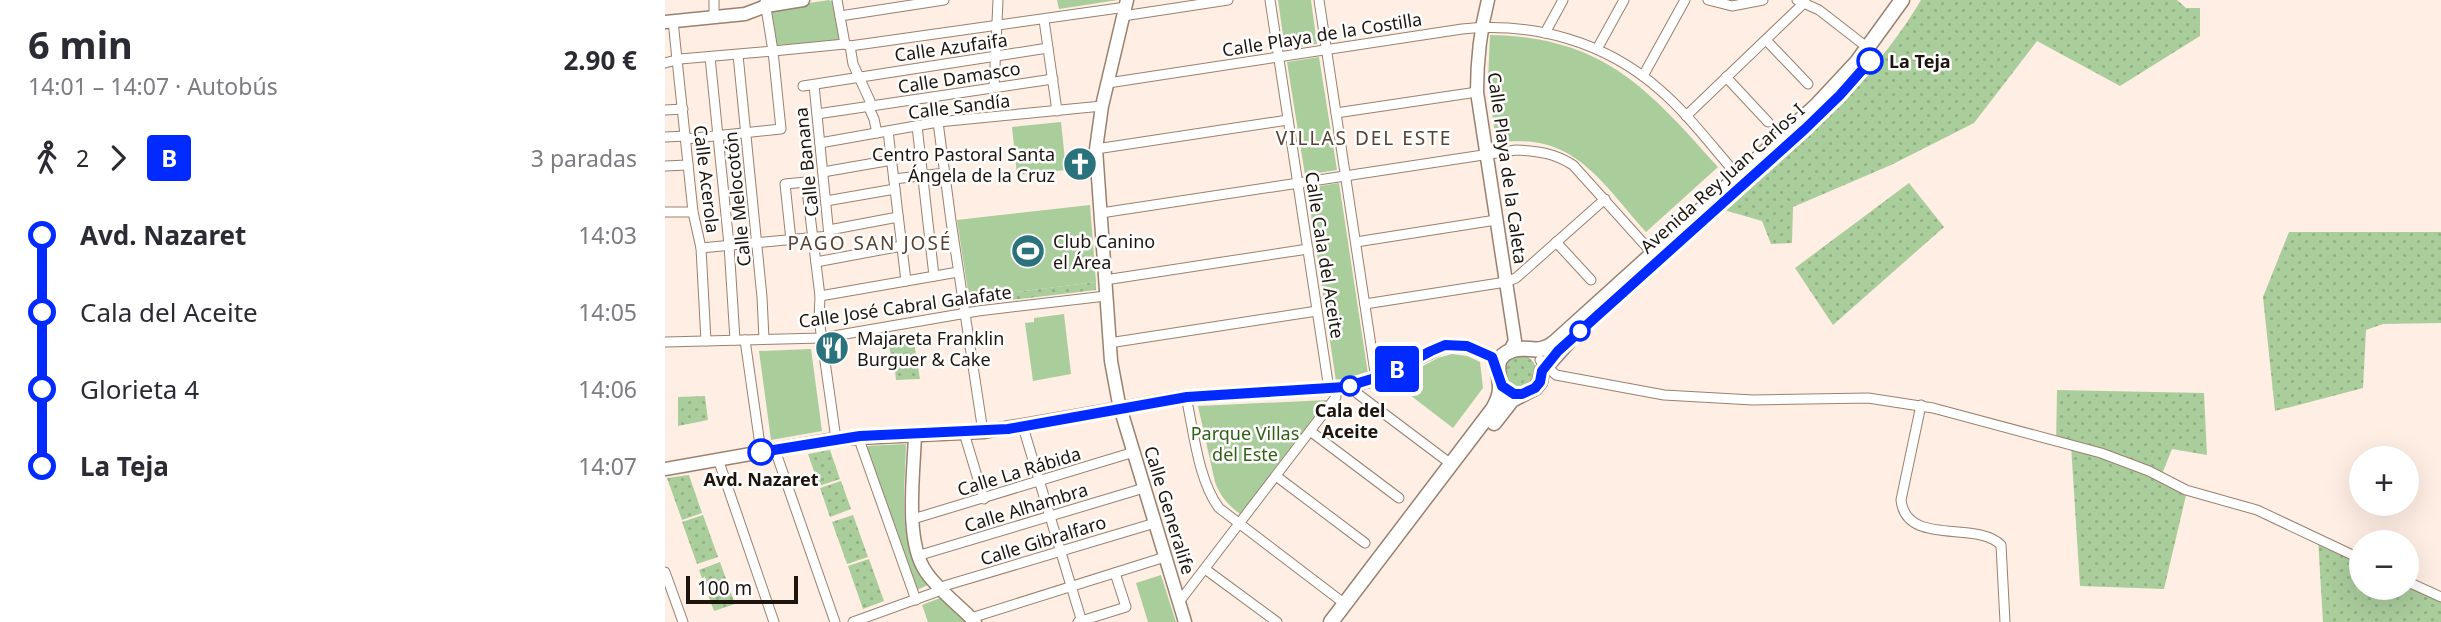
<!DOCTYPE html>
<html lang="es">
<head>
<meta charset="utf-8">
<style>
  :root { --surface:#fff; --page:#f2f2f3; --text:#2b2b33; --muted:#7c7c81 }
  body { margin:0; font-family:"Noto Sans",sans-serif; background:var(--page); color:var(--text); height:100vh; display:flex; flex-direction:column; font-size:26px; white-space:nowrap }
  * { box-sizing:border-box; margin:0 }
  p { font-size:23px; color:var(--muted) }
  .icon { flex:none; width:38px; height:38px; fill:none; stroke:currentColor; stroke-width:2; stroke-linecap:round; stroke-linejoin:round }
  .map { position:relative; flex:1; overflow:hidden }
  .panel { display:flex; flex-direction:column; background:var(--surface); width:665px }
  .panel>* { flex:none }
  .badge { padding:0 14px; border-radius:5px; font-size:24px; line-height:46px }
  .fabs { position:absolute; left:1684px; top:446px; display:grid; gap:14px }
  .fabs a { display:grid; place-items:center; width:70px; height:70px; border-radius:50%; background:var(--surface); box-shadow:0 7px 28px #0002; font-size:35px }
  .scale { position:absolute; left:21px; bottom:18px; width:112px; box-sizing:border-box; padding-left:7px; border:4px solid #1d140d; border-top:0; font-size:19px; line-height:24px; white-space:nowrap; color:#1d140d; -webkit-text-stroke:5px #fff; paint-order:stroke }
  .map>.badge { position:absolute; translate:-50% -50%; box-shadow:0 0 0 4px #fff }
  .legs { display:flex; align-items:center; gap:10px; height:77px; padding:0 28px; font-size:23px }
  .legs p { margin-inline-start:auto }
  .overview { display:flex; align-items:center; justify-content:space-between; height:119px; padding:0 28px }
  h1 { font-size:38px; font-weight:700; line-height:52px }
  ul { padding:0 28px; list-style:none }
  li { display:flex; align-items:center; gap:24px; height:77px; font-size:26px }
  li i { display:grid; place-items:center; width:10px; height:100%; margin:0 9px; background:currentColor }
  li i::after { content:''; width:18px; height:18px; margin:-9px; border:5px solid; border-radius:50%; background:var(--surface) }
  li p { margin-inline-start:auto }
  li:first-child i { background:linear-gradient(#0000 50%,currentColor 0) }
  li:last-child i { background:linear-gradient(currentColor 50%,#0000 0) }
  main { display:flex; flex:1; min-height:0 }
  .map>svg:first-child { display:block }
  .grass { fill:url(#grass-dots) }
  .park { fill:#aacd9c }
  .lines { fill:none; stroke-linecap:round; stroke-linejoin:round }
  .street-casing { stroke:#99816f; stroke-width:11 }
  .secondary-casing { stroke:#99816f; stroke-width:15 }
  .primary-casing { stroke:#99816f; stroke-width:17 }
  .street { stroke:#fff; stroke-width:9 }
  .secondary { stroke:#fff; stroke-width:12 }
  .primary { stroke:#fff; stroke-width:14 }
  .line-1-casing { stroke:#fff; stroke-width:16 }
  .line-1 { stroke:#002aff; stroke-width:10 }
  .stop-1-dot { fill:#fff; stroke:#002aff; stroke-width:3.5 }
  .labels { text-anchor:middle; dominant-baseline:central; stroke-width:5; stroke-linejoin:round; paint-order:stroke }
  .street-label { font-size:18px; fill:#1d140d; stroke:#fff }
  .stop-label { font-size:18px; font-weight:bold; fill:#1d140d; stroke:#fff }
  .poi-label { font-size:18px; fill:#1d140d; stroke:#fff; text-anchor:start }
  .park-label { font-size:18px; fill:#2e6012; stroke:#fff }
  .neighbourhood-label { font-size:19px; letter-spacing:2px; fill:#574132; stroke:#fff }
</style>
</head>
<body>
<main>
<section class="panel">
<div class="overview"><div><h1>6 min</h1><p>14:01 – 14:07 · Autobús</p></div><b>2.90 €</b></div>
<div class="legs"><svg class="icon" aria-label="walk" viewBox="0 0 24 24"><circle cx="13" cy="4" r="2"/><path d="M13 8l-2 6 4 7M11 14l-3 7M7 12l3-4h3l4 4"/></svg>2<svg class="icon" aria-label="forward" viewBox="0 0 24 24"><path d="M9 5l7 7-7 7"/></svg><b class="badge" style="background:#002aff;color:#fff">B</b><p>3 paradas</p></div>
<ul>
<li><i style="color:#002aff"></i><b>Avd. Nazaret</b><p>14:03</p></li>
<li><i style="color:#002aff"></i><span>Cala del Aceite</span><p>14:05</p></li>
<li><i style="color:#002aff"></i><span>Glorieta 4</span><p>14:06</p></li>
<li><i style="color:#002aff"></i><b>La Teja</b><p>14:07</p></li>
</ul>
</section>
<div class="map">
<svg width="1776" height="622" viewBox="0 0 1776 622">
  <defs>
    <pattern id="grass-dots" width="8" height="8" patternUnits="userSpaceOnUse" patternTransform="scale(1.75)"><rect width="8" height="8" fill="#aacd9c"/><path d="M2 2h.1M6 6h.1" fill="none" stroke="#92af85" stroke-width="1.8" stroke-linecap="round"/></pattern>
  </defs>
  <rect width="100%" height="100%" fill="#ffeee3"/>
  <g class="grass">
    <path d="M1256 0H1512L1521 8H1535V36L1455 86 1372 41 1309 123 1226 165 1128 207 1127 243 1106 244 1097 221 1059 210C1132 147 1206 84 1256 0Z"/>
    <path d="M1244 183 1279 227 1168 325 1130 268Z"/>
    <path d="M1624 232H1776V323L1718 324 1701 330 1698 388 1610 411 1598 297Z"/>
    <path d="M431 282V290L305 305 304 298Z"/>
    <path d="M238 333 233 334 234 338 248 336 255 379 231 380 229 361H227L222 336Z"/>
    <circle cx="855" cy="371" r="16"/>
    <path d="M1392 390 1539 393 1542 455 1507 449 1497 474 1523 487 1499 589 1415 586 1406 445 1391 446Z"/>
    <path d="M40 396 43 420 13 426V397Z"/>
    <path d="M165 450 175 479 154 486 143 454Z"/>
    <path d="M24 475 37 513 17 520 2 478Z"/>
    <path d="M176 481 186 509 165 517 155 488Z"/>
    <path d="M38 515 53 557 32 564 17 522Z"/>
    <path d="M188 515 203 557 182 564 167 522Z"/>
    <path d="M1653 538 1696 558V588H1741V580L1776 597V622H1658Z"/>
    <path d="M204 559 219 601 198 609 183 566Z"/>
    <path d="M55 562 70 604 49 611 34 570Z"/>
  </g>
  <g class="park">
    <path d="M164 0 169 3 174 37 171 41 112 45 107 11 111 8Z"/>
    <path d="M392 0H453L394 9Z"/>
    <path d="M613 0H646L652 44 620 49Z"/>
    <path d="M825 35C939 37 983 89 1053 167L981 232C935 181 909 131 831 143L823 80Z"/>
    <path d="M654 57 672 170 640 175 622 62Z"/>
    <path d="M396 122 401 170 352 175 347 127Z"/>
    <path d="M674 183 703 374 671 381 642 188Z"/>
    <path d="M425 205 431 282 304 298 292 220Z"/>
    <path d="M399 314 406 374 368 381 360 323 369 322V318Z"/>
    <path d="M146 349 157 431 106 440 94 351Z"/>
    <path d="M787 354 802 356 815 362 818 388 788 428 728 382 773 358Z"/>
    <path d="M662 400 575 514C563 505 555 496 550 482L533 406Z"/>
    <path d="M241 444C240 490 231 549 263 585L252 590 200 446Z"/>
    <path d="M496 575 511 622H483L471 583Z"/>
    <path d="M275 598 276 599 300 622H263L257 605Z"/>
  </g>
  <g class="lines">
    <g class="street-casing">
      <g id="street">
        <path d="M49 0V16"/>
        <path d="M172 0 180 44"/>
        <path d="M605 0 664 389"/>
        <path d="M654 0 711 379"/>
        <path d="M1043 0 1067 6 1098 0"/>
        <path d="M1132 0 1154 10 1203 48"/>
        <path d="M175 16 279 0"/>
        <path d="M458 16 563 0"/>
        <path d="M379 20 392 111"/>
        <path d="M8 21 28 212 36 248 41 341"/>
        <path d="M880 33 898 0"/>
        <path d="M1101 40 1143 84"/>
        <path d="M182 45 185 46 188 64 205 101V110L209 119 212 133"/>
        <path d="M185 46 461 7"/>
        <path d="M932 49 959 0"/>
        <path d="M73 55 97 297 99 339"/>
        <path d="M45 57 64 245 70 340"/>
        <path d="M0 63 15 59 108 51 100 2"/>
        <path d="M978 76 1020 0"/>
        <path d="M1061 77 1103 122"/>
        <path d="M443 83 797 29C868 22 940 41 995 90 1024 115 1048 148 1074 177"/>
        <path d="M138 86 383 48"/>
        <path d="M329 88 333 0"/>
        <path d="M0 110 18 109"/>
        <path d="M671 113 812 92"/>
        <path d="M152 114 388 79"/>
        <path d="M1021 116 1140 2"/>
        <path d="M273 122 286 221 318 432"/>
        <path d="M252 126 269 276"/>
        <path d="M223 131 241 281"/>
        <path d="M0 137 21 136"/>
        <path d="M21 139 116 129 108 51 180 44"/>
        <path d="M155 143 273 122 437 106"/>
        <path d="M431 149 623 120"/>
        <path d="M0 166 23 165"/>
        <path d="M158 172 227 160"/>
        <path d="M229 179 280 173"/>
        <path d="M161 201 230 189"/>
        <path d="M0 212H28"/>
        <path d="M436 213 851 150C873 151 889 153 908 165L988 254"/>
        <path d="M164 230 233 217"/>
        <path d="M126 240 120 184 141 182 155 296 154 319 171 439"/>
        <path d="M691 242 831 220"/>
        <path d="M891 242 926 280"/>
        <path d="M36 248 164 236 149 85"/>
        <path d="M151 262 237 246"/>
        <path d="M440 280 643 249"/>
        <path d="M155 296 293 272"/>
        <path d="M700 304 841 282 851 278 940 199"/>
        <path d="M80 340 96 452"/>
        <path d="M0 342 157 338 313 311 441 296"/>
        <path d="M444 343 652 311"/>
        <path d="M875 360 891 375 999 395 1088 400 1203 398 1268 408 1436 453 1484 471 1521 490 1592 510 1696 559"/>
        <path d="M691 385 693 394 786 464"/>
        <path d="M521 397C529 432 533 480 554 508L680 604"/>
        <path d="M1256 405 1236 500C1241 547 1312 520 1336 545L1340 622"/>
        <path d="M358 427 417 622"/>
        <path d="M645 431 734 498"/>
        <path d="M299 433 319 499"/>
        <path d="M195 436 196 445 251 600"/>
        <path d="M110 450 170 622"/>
        <path d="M53 459 109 622"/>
        <path d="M611 476 700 543"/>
        <path d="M248 519 469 452"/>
        <path d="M252 556 479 488"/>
        <path d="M540 569 612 622"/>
        <path d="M0 572 18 622"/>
        <path d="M1741 581 1776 597"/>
        <path d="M514 602 671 397 670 389"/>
        <path d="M306 618 500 557"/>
        <path d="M188 622 271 592 279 586 490 523"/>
        <path d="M413 622 461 607 450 573"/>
      </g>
    </g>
    <g class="secondary-casing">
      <g id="secondary">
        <path d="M462 0 437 106 431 149 446 361 454 404 520 622"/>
        <path d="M823 0C815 31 812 60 812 92L850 341 844 352"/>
        <path d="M0 22 80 14 101 6 138 0"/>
        <path d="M250 434C249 472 239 541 261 572 274 591 294 605 310 622"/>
        <path d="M0 469 171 439 318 432 521 397 680 387 711 379 780 345 802 346 827 357 832 372"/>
      </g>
    </g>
    <g class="primary-casing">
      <g id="primary">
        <path d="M829 423 847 400 870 388 875 382 877 371 903 342"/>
        <path d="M666 622 828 409C832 402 835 396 835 388 835 373 826 357 848 350 864 345 873 356 890 342L1151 106 1192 62 1237 0"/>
      </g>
    </g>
    <use href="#street" class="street"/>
    <use href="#secondary" class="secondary"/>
    <use href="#primary" class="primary"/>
  </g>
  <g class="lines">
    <g class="line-1-casing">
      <path id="line-1" d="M96 452 195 436 343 429 522 397 680 387 720 375 766 351 780 345 802 346 827 357 837 386 849 394H857L870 388 875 382 877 371 893 351 1140 129 1175 95 1205 61"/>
    </g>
    <use href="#line-1" class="line-1"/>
  </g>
  <defs>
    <g id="church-disc" transform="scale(1.75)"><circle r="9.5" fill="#2a727c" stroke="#fff"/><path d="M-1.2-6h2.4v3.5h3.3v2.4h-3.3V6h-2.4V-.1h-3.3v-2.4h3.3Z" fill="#fff"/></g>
    <g id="stadium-disc" transform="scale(1.75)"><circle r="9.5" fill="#2a727c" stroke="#fff"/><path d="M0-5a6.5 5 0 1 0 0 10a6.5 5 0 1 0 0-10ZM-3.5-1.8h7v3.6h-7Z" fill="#fff"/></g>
    <g id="restaurant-disc" transform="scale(1.75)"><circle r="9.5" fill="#2a727c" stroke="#fff"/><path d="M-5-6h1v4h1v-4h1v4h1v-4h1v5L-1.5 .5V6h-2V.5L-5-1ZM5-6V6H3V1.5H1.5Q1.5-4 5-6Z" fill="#fff"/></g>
  </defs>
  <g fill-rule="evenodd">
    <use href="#church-disc" x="415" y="164"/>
    <use href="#stadium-disc" x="363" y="251"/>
    <use href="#restaurant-disc" x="167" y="348"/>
  </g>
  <g class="stop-1-dot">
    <circle cx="1205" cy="61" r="12"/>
    <circle cx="915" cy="331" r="9"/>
    <circle cx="685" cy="386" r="9"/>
    <circle cx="96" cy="452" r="12"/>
  </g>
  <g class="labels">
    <g class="street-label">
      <text transform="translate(657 34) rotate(-9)">Calle Playa de la Costilla</text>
      <text transform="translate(286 47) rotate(-8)">Calle Azufaifa</text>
      <text transform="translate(294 77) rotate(-9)">Calle Damasco</text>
      <text transform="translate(294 106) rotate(-7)">Calle Sandía</text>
      <text transform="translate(141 162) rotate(-96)">Calle Banana</text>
      <text transform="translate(843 168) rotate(82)">Calle Playa de la Caleta</text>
      <text transform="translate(1057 178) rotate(-42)">Avenida Rey Juan Carlos I</text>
      <text transform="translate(42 179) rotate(83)">Calle Acerola</text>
      <text transform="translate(72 199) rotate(-96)">Calle Melocotón</text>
      <text transform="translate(660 255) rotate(81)">Calle Cala del Aceite</text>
      <text transform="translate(240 306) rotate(-8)">Calle José Cabral Galafate</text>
      <text transform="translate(354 471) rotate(-17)">Calle La Rábida</text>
      <text transform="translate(361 507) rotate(-17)">Calle Alhambra</text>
      <text transform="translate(505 510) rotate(73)">Calle Generalife</text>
      <text transform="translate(378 540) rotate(-17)">Calle Gibralfaro</text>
    </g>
    <g class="stop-label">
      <text x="1224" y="61" text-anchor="start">La Teja</text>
      <text x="685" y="410">Cala del<tspan x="685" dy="21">Aceite</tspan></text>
      <text x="96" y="479">Avd. Nazaret</text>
    </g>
    <g class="poi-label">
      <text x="390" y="154" text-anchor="end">Centro Pastoral Santa<tspan x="390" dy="21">Ángela de la Cruz</tspan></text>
      <text x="388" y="241">Club Canino<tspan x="388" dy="21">el Área</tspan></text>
      <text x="192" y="338">Majareta Franklin<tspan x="192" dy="21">Burguer &amp; Cake</tspan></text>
    </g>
    <g class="park-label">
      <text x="580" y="433">Parque Villas<tspan x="580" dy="21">del Este</tspan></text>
    </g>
    <g class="neighbourhood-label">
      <text x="699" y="138">VILLAS DEL ESTE</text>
      <text x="205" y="243">PAGO SAN JOSÉ</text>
    </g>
  </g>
</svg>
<div class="fabs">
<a>+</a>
<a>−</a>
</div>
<div class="scale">100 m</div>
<b class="badge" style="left:732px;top:369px;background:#002aff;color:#fff">B</b>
</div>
</main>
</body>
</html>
